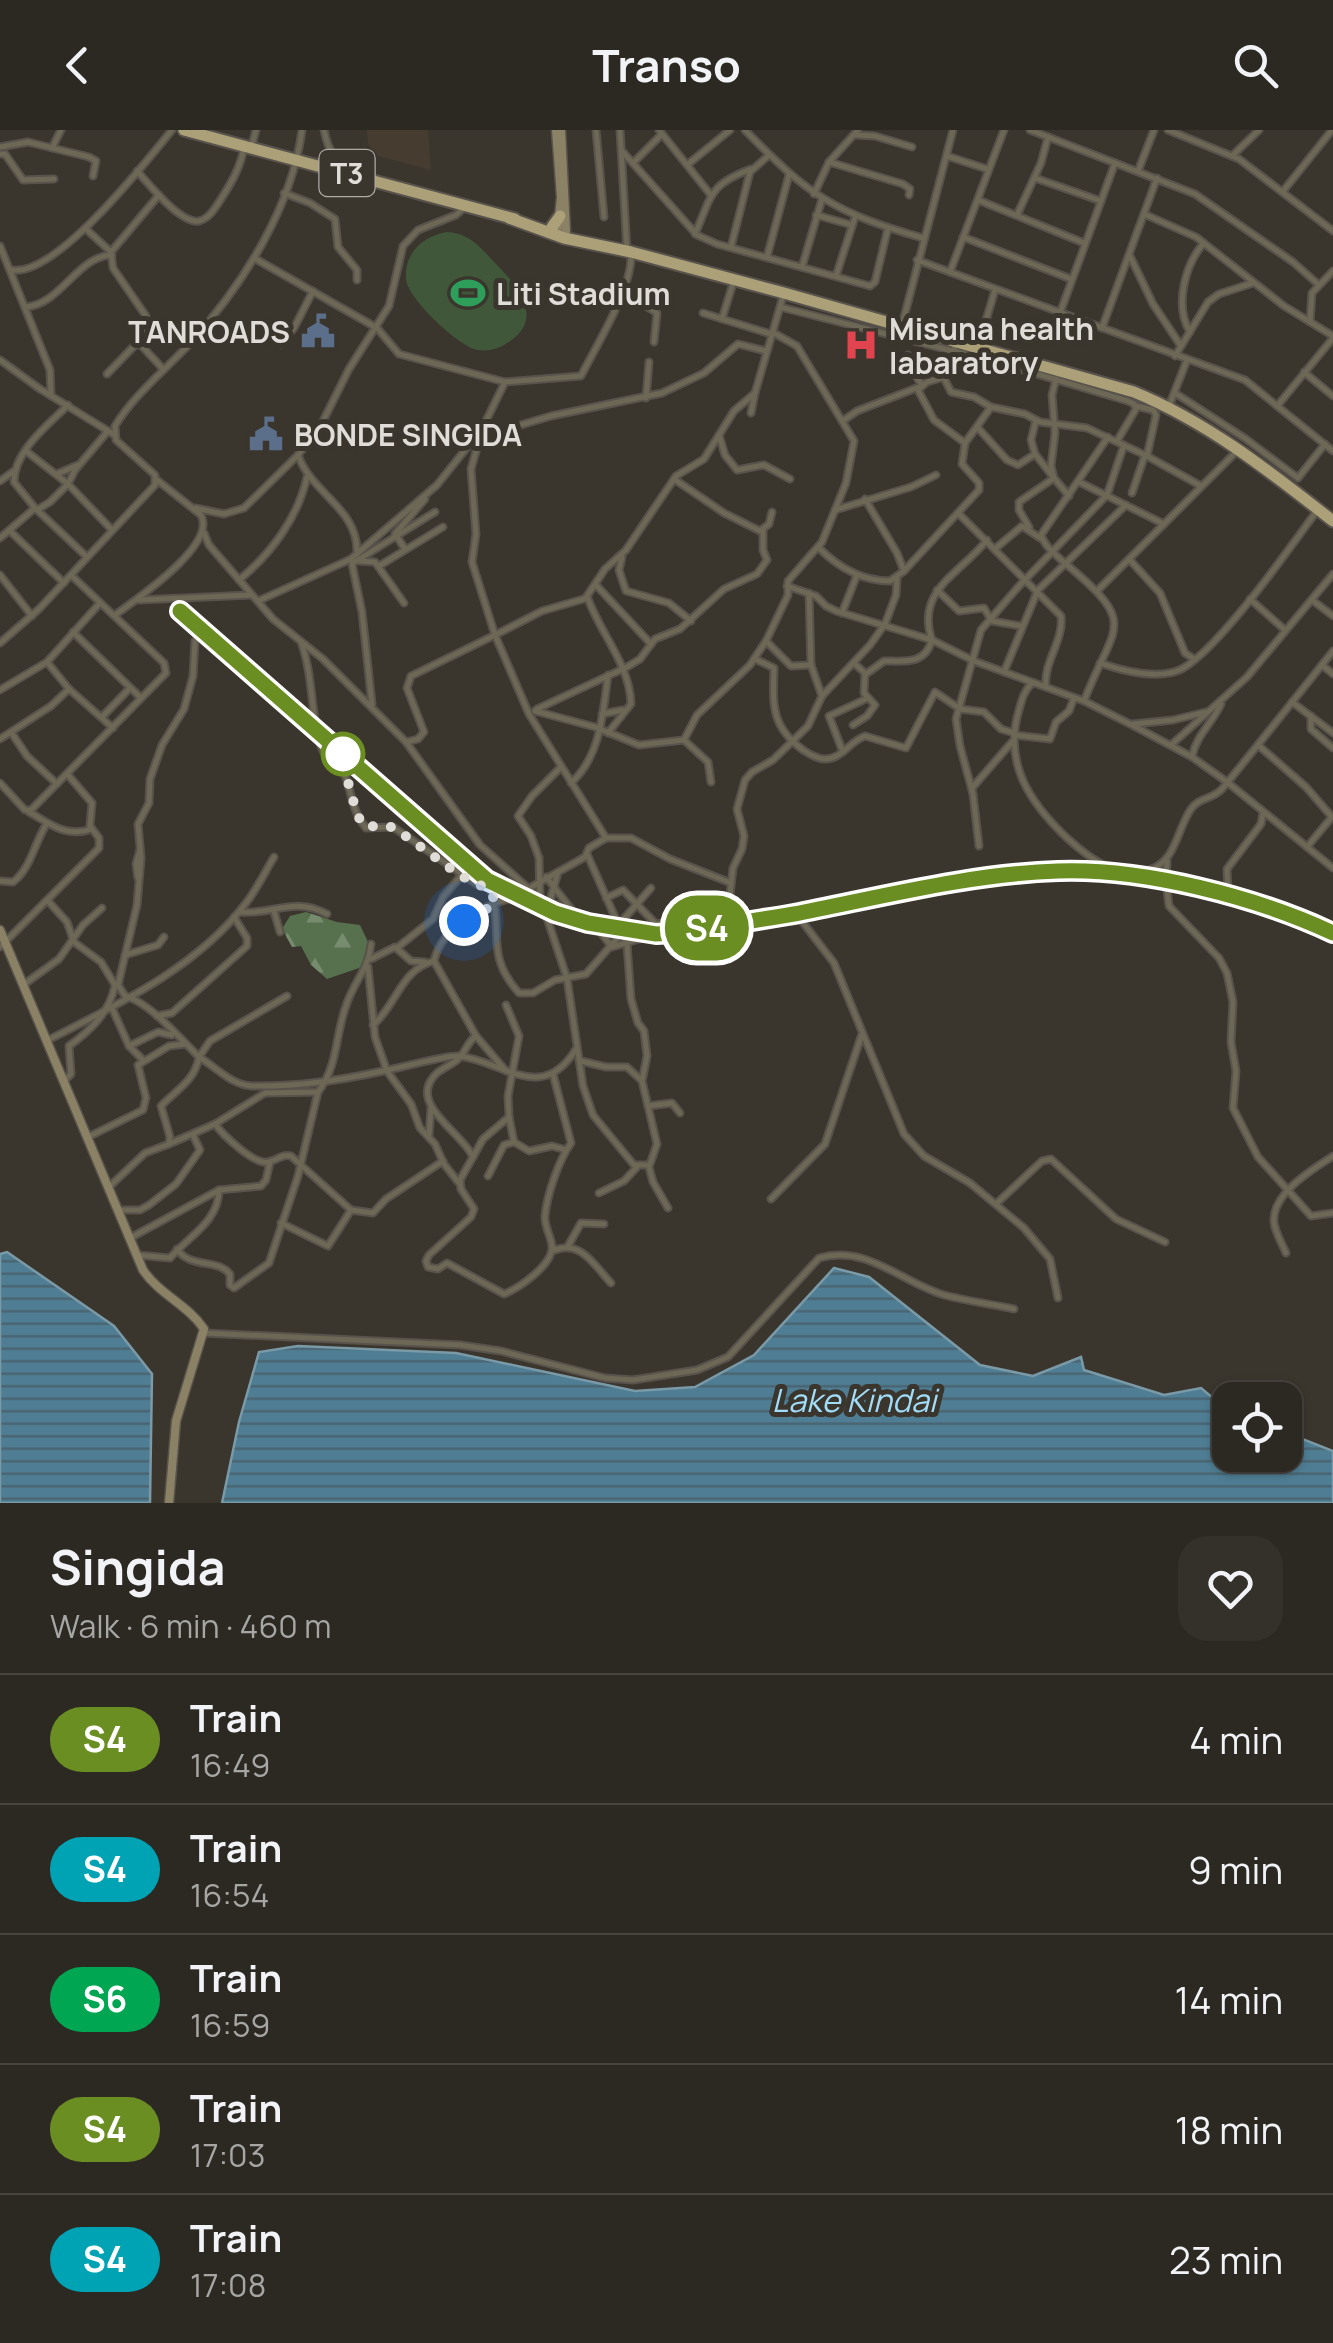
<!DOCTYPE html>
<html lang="en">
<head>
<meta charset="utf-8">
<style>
  :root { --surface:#2c2822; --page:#34302a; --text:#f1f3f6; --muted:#a6a6a5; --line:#484440 }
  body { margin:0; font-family:Manrope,sans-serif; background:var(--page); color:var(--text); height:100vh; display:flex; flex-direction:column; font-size:38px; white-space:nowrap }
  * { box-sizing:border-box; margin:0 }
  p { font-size:32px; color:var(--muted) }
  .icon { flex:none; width:55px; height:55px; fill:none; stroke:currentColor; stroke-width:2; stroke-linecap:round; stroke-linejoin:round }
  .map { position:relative; height:1373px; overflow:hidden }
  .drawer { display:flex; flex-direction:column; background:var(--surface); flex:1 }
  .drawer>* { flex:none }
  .badge { padding:0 20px; border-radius:32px; font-size:35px; line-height:65px }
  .buttons { position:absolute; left:1212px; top:1252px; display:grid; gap:20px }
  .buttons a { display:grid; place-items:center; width:90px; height:90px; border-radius:20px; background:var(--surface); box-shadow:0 2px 8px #0004,0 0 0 2px var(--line); font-size:50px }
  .you { position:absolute; width:50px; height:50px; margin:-25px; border:8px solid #fff; border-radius:50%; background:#1a73e8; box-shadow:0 0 0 15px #1a73e833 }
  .map>.badge { position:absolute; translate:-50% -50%; box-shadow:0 0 0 5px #fff }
  .round { display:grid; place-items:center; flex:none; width:105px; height:105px; border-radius:30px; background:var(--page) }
  .head { display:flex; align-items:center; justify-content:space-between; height:170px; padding:0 50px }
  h1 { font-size:48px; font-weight:700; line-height:75px }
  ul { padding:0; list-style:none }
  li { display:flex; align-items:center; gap:30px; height:130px; padding:0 50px; border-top:2px solid var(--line) }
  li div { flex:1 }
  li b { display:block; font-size:38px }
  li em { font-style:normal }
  li .badge { min-width:110px; font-weight:700; text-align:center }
  header { display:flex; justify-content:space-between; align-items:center; height:130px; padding:0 50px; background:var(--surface); font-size:45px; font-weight:700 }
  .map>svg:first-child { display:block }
  .built { fill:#463d30 }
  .grass { fill:#415739 }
  .forest { fill:url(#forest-firs) }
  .water { fill:url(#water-rules); stroke:#7a9aa8; stroke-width:2.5 }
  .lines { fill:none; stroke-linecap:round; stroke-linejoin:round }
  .minor-casing { stroke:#58534c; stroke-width:9 }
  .secondary-casing { stroke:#58534c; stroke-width:11 }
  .trunk-casing { stroke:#58534c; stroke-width:15 }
  .minor { stroke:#6d6755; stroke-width:5 }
  .secondary { stroke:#8b8266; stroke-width:8 }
  .trunk { stroke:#aca078; stroke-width:11 }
  .rail-casing { stroke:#ada9a3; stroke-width:6 }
  .rail { stroke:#3a352d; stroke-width:2.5; stroke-dasharray:8; stroke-linecap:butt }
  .line-casing { stroke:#fff; stroke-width:22 }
  .line { stroke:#6b8e23; stroke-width:15 }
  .walk { stroke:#e0ddd8; stroke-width:10; stroke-dasharray:0 18 }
  .stop-dot { fill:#fff; stroke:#6b8e23; stroke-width:5 }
  .labels { text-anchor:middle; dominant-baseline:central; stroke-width:10; stroke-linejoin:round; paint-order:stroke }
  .shield { fill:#3a352d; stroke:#aeaba5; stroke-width:2.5 }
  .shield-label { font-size:28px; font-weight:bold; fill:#e0ddd8 }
  .poi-label { font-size:30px; font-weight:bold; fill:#e0ddd8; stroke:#3a352d; text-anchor:start }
  .water-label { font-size:32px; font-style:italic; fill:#a1dcf9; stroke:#3a352d }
</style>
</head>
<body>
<header><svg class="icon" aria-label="back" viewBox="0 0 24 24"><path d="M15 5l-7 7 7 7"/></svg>Transo<svg class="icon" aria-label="search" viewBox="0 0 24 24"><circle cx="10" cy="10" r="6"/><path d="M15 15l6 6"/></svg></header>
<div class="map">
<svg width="1333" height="1373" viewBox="0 0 1333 1373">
  <defs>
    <pattern id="forest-firs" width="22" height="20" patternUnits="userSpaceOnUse" patternTransform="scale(2.5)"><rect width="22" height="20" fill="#57704d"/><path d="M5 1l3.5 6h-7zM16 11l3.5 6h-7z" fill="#778b6e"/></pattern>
    <pattern id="water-rules" width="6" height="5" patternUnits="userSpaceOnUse" patternTransform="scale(2.5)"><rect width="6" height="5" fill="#4f7d93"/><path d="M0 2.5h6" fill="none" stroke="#4a6572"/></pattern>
  </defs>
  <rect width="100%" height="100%" fill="#3a352d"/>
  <path class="built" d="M367 0H428L431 40 378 26 368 14Z"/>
  <path class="grass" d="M447 102C470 103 482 119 497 135 521 159 546 192 504 215 495 220 485 222 474 219 456 213 407 168 406 149 404 122 424 106 447 102Z"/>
  <path class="forest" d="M306 782 337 792 360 795 369 814 362 837 327 849 311 835 301 816 292 817 282 799 290 786Z"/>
  <g class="water">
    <path d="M7 1122 114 1196 152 1244 150 1373H0V1124Z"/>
    <path d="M834 1138 869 1147 980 1235 1033 1246 1081 1227 1084 1240 1164 1265 1201 1258 1230 1282V1325H1285V1302L1333 1321V1373H222L239 1292 259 1222 298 1216 456 1223 635 1261 695 1257 754 1225Z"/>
  </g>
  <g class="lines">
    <g class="minor-casing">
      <g id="minor">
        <path d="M324 0C328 21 335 34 358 32"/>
        <path d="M596 0 604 87"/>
        <path d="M620 0 627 121"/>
        <path d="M659 0 710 64"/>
        <path d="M745 0C808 65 835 83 923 108"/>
        <path d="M1030 0 1195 64 1293 132 1319 155"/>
        <path d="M1168 0 1239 29 1333 101"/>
        <path d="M857 5 875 6 912 17"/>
        <path d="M252 15 256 0"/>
        <path d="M0 17 28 12 89 27 96 31 93 46"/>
        <path d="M52 18 61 0"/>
        <path d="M622 21 697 105 717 114 870 156 875 152 888 98"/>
        <path d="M0 24H5L23 50 54 49"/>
        <path d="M947 26 987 39"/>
        <path d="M1232 26 1259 0"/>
        <path d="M829 32 903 54 910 59 909 65"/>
        <path d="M633 33 662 4"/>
        <path d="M687 35 730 0"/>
        <path d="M137 41C149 54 180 94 199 91 209 89 216 77 221 69 232 52 241 36 244 17"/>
        <path d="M1138 41 1154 0"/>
        <path d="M1035 48 1101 71"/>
        <path d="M1284 60 1332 0"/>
        <path d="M284 63 310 73 335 89 338 117 357 140V150"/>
        <path d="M814 64 829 32 858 0"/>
        <path d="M978 70 1084 113"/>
        <path d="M1144 84 1196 107 1284 176 1333 206"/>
        <path d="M816 85 852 95"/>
        <path d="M1017 85 1041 33 1048 7"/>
        <path d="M86 99 111 122 113 138 146 186 140 214 163 239"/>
        <path d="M695 104C712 66 708 55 751 39"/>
        <path d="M963 107 1071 149"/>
        <path d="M0 116 50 240 51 266"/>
        <path d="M731 117 750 42 768 26"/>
        <path d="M111 122 159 65"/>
        <path d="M1130 126 1153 174 1181 216"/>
        <path d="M767 127 789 45"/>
        <path d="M254 128 377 198 399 224 505 252 581 246C596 216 633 157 631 124"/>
        <path d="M917 130 1245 250 1333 321"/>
        <path d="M802 137 822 69"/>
        <path d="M12 140C56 147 145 33 172 0"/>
        <path d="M950 142 1004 0"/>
        <path d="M836 146 855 87"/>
        <path d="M622 161 657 183 654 212"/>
        <path d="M25 177C61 175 77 126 112 125"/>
        <path d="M780 177 1000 233 1128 271 1134 274 1136 279 1117 311"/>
        <path d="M703 183 771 204"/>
        <path d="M1060 183 1115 33"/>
        <path d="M722 189 734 150"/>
        <path d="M1310 192 1312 163 1333 141"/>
        <path d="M902 195 953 0"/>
        <path d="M1102 198 1157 48"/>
        <path d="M1190 202C1174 176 1185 134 1204 113"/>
        <path d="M281 214 294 198 313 161"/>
        <path d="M978 217 995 160"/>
        <path d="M908 225 909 236 922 255"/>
        <path d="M1175 226 1208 172 1219 164 1253 153"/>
        <path d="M0 230 40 259 113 304"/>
        <path d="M1304 242 1333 266"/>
        <path d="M107 244 140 210"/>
        <path d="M944 248 951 262 974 267 991 277 1025 284 1040 292 1087 298 1147 326 1201 356"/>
        <path d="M1056 249 1052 265 1055 303 1051 336 1054 348 1069 366"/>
        <path d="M1175 263 1246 309 1298 348"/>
        <path d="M646 268 649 232"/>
        <path d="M68 275C48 295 14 321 14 352L35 378 87 427"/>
        <path d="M1278 275 1333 208"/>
        <path d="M1136 276 1153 280 1156 285 1147 326"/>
        <path d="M1169 276 1187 230"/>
        <path d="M751 283 755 263"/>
        <path d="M844 290 857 281 919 257"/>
        <path d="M978 298 1007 330 1018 335 1035 324 1031 310 1036 290"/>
        <path d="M108 301 75 340 68 354 112 400"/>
        <path d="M719 305 725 325 737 340 764 335 790 349"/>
        <path d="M480 307 551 286 662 263 704 243 738 214 766 221"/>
        <path d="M965 313 991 277"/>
        <path d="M26 321 68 354 50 372 37 380"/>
        <path d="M298 325C311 363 357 378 357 421"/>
        <path d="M57 344 78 335"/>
        <path d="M1298 348 1325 314"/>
        <path d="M674 349 724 383 760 401 769 394 772 382"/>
        <path d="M0 351 14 341"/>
        <path d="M1079 352 1164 394"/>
        <path d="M1132 363 1145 325"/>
        <path d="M865 369 897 423 904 441"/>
        <path d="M195 378 224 384 244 378 298 325 321 295 349 239 389 176 403 116 418 100 456 85 465 77"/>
        <path d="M835 380 911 357 936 345"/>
        <path d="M958 383 1061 486C1064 511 1043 532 1046 557"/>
        <path d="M1029 397 1019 380V372L1054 348 1035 324"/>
        <path d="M10 401 64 453"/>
        <path d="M204 403 209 415 273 489 323 529 406 612 480 715 548 776"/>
        <path d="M0 408 35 378"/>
        <path d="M819 418C838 437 862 451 890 451L904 441 979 360V353L962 334 965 313 934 290 918 260 927 252 944 247 956 213"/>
        <path d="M996 418 1022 396 1040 408"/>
        <path d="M405 419 395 404 425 369"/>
        <path d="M622 427 619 440 626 461 669 473 691 491"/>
        <path d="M351 429 362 482 372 574"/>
        <path d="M1129 429 1160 463 1185 523 1194 529"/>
        <path d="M360 431 375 432 404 473"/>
        <path d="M353 433 435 382"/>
        <path d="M379 436 443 397"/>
        <path d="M0 445 32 486"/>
        <path d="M239 450C272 423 298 387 307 347"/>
        <path d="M596 455 651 514"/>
        <path d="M787 456 816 466 826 476 836 481 932 510 974 531 1084 571 1132 595 1192 627 1227 652 1333 738"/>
        <path d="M937 460 959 481 984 478 992 491 1021 496"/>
        <path d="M1097 461 1237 321"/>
        <path d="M809 463 811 535 822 566"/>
        <path d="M587 468 542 481 495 505 529 584 606 708H631L670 729 731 753"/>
        <path d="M1250 469 1285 500"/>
        <path d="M138 470 251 465"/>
        <path d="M1312 470 1333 486"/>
        <path d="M258 471 351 429 437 355 481 300"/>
        <path d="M100 473 47 532 69 559 113 598"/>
        <path d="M842 483 857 445"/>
        <path d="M115 485C138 468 217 415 201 385L157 350"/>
        <path d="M73 502 141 568"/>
        <path d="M766 511 791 536 811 535"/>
        <path d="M301 512C314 547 310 587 322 619 327 632 342 635 346 648 352 666 353 683 366 698L393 697 478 755 516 767 574 793 611 803 684 804 801 790 834 833 904 1004 924 1026 970 1053 1024 1098 1050 1129 1058 1168"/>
        <path d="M0 513 39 479 155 355V345L116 310 115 296C135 263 168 238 193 210 244 153 292 77 302 0"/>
        <path d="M755 529 774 538C773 573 770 596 803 620 809 624 817 629 825 629 842 629 850 611 865 606L906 618 935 562 960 579 984 582 1001 599 1014 603"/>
        <path d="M1100 533C1123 541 1153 549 1177 541 1212 529 1292 415 1316 382"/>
        <path d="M855 534 866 544 884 531C905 531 925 535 932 510 915 460 960 444 987 410"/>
        <path d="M1322 535 1333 544"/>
        <path d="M1004 542 1038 460 1126 375"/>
        <path d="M1032 553C1024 561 1022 569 1019 580 1003 633 1030 673 1067 708 1089 728 1117 750 1149 740 1176 732 1177 699 1191 679 1199 667 1212 670 1222 659 1260 613 1296 567 1333 521"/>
        <path d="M0 560 47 532"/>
        <path d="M1084 571C1114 493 1140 496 1066 434 1056 425 1045 417 1041 405L1108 307"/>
        <path d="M1292 572 1333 603"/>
        <path d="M537 579 627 537 640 529 655 509 680 499 724 459 757 444 767 430 763 420V401"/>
        <path d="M535 581 595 597 639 615 684 610 697 585 750 535 766 511 788 465V451L822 412 846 353 854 311 797 216 772 202"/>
        <path d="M602 584 623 580"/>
        <path d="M1311 586V599L1333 618"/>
        <path d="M102 587 130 558"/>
        <path d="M1133 594 1173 590 1206 582"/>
        <path d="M853 595 867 586 875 575 864 563 865 544"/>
        <path d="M11 602 27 626 57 654"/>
        <path d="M608 603 631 574C630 534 599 502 587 466L605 439 626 420 676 346 704 329 734 281 755 263 784 163"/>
        <path d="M1014 605 1050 609 1056 592 1069 581 1074 568"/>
        <path d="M0 609 51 576 69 559"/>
        <path d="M684 610 708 632 711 652"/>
        <path d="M406 612 418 609 424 602 407 558 411 546 495 505 472 432 476 404 471 339 483 297 505 252"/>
        <path d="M1171 615 1247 547 1333 444"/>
        <path d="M1258 615 1306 657 1332 687"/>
        <path d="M843 622 829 586 868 568"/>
        <path d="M1192 627C1196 605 1212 594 1221 574"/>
        <path d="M0 653 25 680H31L166 543 164 533 71 445"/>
        <path d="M571 653C601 626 603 582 608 545"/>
        <path d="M972 658 1012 612"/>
        <path d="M29 682C51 694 65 708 92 699"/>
        <path d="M606 708 589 718 585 727 558 742 546 785 567 848 583 956 593 985 634 1035H649"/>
        <path d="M979 716 973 664 960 616 956 589 981 500 1019 456 1107 365 1124 315"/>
        <path d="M1307 717 1331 688"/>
        <path d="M587 724 627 814 631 869 638 893 644 901 647 926 642 951 657 1014 649 1037 653 1052 668 1078"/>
        <path d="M1167 730 1166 752 1169 776 1219 828 1227 843 1233 872 1231 912 1236 941 1233 978 1258 1027 1311 1086 1333 1083"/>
        <path d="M546 747 572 780"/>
        <path d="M138 748 136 734 140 720"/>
        <path d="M0 751 13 752C31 738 34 714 46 695"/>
        <path d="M491 760C504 801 484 824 519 863H533L555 850 586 844 621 804"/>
        <path d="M526 760 558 742"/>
        <path d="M1228 762 1227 739 1261 694 1263 683"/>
        <path d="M702 765 711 785"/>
        <path d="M606 768 623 760 656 794 703 788 719 779 730 764 733 738 742 719 744 706 737 679 745 650 752 642 773 630 808 596 822 566 870 515 885 494 896 465 897 448"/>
        <path d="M48 771 67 792 74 812 101 832 115 855C110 882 91 900 69 916L71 944 64 951"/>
        <path d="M540 771 539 728 531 706 518 686 532 666 561 637"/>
        <path d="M549 772 585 786 621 792 651 758"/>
        <path d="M274 781 280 802"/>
        <path d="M239 782C275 785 293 766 327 784"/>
        <path d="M601 803 612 817 646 807"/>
        <path d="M0 817 99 718V708L90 696 92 673 68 645"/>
        <path d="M398 817 433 789 443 767 460 747"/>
        <path d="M125 825 158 815 164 807"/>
        <path d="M371 829 395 817 411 831 425 832"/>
        <path d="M434 831 476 906 506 941"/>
        <path d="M368 837 375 907 387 941 411 974 420 998 435 1014 444 1034 459 1053"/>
        <path d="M23 855 59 829 83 795 102 778"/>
        <path d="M287 866 210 911 199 927C216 937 231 955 252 956 295 957 342 950 383 941 400 938 445 925 459 926 503 931 542 975 576 919"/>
        <path d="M506 875 519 906 508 966 509 987 483 1009 460 1050 461 1059 474 1079 471 1087 429 1125 426 1131 428 1137 438 1139 447 1133 504 1164C519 1158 553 1135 552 1116 551 1106 544 1096 545 1086 547 1064 559 1030 571 1013L553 944"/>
        <path d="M112 878 129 916 143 930"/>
        <path d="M157 886 172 883 247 816V808L234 787"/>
        <path d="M373 895C397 875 400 840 434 831 442 795 488 772 522 766"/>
        <path d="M48 910C117 875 198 837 246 773 257 759 265 742 274 727"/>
        <path d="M129 916 158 902 172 905"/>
        <path d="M581 931 606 937H627L641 950"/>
        <path d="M648 976 672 973 680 983"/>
        <path d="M215 994C223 1005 254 1035 268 1032 279 1030 280 1024 291 1026L351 1080 328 1116 281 1093"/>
        <path d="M429 1005 431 978"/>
        <path d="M88 1007 143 980 146 968 138 935 169 916 185 914"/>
        <path d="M514 1012 529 1021 552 1016 566 1020"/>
        <path d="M169 1014 215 994 265 963 318 962C339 935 335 903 347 873 354 852 369 838 371 814"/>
        <path d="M473 1027C462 1002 405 973 437 943 443 938 451 935 457 930 466 923 466 913 476 906"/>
        <path d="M488 1046 504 1015 514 1012 509 987"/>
        <path d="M109 1057 145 1023 169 1014 170 1007 161 976C176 960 195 951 199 927 180 908 149 872 125 866L118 855 137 775 141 728 138 694 149 673 150 649 162 615 184 579 193 546 195 511"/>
        <path d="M599 1063 624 1051 637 1037"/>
        <path d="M771 1069 825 1014 862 904"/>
        <path d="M997 1073 1042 1031 1051 1029 1116 1089 1165 1112"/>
        <path d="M118 1080H140L149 1075 176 1054 200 1020 193 1005"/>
        <path d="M351 1080 373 1083 386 1069 443 1031"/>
        <path d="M130 1108 219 1060 261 1056 266 1050 270 1032"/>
        <path d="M552 1116 555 1120C581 1110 594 1135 611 1153"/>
        <path d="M568 1116 581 1093 604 1094"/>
        <path d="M177 1119C190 1139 217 1128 230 1144V1155L234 1158 269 1133 298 1046 318 962"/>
        <path d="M1286 1123C1282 1113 1275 1103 1274 1092 1272 1063 1312 1040 1333 1026"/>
        <path d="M137 1125 170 1128C189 1106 219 1091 219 1060"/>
        <path d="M204 1203 460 1215 501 1221 605 1248 633 1250 697 1240 728 1227 819 1128C866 1114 901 1152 944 1165 967 1171 991 1174 1014 1179"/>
      </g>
    </g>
    <g class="secondary-casing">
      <g id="secondary">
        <path d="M556 0 561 67 557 106"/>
        <path d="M561 0 566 101"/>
        <path d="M0 800 143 1140C159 1164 188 1175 204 1199L176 1291 169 1373"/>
      </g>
    </g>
    <g class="trunk-casing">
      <g id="trunk">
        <path d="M184 0 515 89"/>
        <path d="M509 88 564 108 631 122 784 163 1134 262C1209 293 1269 341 1333 391"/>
        <path d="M552 97 560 86"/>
      </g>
    </g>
    <use href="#minor" class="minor"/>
    <use href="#secondary" class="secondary"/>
    <use href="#trunk" class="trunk"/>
    <g class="rail-casing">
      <path id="rail" d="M179 481 487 749 555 783 588 793 655 804 691 802C812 782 935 744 1059 741 1145 739 1256 767 1333 803"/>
    </g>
    <use href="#rail" class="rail"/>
  </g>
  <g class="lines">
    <g class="line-casing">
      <path id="line" d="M180 481 487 750 555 783 588 793 656 804 696 802C728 793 761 790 794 784 881 767 969 744 1058 741 1144 738 1256 767 1333 803"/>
    </g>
    <use href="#line" class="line"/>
    <path class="walk" d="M343 624 336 634C354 649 350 678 364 696L393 697 461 746 490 760 496 774 464 791"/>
  </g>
  <defs>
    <g id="stadium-bare" transform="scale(2.7)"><path d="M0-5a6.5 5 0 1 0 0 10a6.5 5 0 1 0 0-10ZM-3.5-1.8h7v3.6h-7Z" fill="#2e9e5b" stroke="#3a352d" stroke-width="2.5" paint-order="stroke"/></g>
    <g id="civic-bare" transform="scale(2.7)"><path d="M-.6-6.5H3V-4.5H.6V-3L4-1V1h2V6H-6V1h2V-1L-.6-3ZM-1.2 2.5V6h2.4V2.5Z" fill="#5c6f8a" stroke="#3a352d" stroke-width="2.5" paint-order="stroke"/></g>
    <g id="hospital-bare" transform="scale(2.7)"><path d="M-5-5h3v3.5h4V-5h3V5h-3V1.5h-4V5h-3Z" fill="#e0444e" stroke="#3a352d" stroke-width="2.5" paint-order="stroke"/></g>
  </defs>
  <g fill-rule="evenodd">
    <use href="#stadium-bare" x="468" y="163"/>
    <use href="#civic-bare" x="318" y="201"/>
    <use href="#hospital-bare" x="861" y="215"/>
    <use href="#civic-bare" x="266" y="304"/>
  </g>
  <circle class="stop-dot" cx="343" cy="624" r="20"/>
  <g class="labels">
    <rect class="shield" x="319.5" y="20" width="55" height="46" rx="8"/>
    <g class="shield-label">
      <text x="347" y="43">T3</text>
    </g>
    <g class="poi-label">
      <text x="496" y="163">Liti Stadium</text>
      <text x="889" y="198">Misuna health<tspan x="889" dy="34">labaratory</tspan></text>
      <text x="290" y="201" text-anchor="end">TANROADS</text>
      <text x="294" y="304">BONDE SINGIDA</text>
    </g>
    <g class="water-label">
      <text x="854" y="1270">Lake Kindai</text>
    </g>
  </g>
</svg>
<div class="buttons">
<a><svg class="icon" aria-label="locate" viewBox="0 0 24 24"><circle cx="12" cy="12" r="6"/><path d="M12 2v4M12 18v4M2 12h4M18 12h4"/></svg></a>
</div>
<div class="you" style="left:464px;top:791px"></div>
<b class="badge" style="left:707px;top:798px;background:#6b8e23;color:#fff">S4</b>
</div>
<section class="drawer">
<div class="head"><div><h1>Singida</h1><p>Walk · 6 min · 460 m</p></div><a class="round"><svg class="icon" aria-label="heart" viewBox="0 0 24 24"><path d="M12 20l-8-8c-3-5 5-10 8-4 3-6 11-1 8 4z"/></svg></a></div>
<ul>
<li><span class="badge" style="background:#6b8e23;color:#fff">S4</span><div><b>Train</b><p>16:49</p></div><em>4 min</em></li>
<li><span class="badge" style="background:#00a3b4;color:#fff">S4</span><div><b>Train</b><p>16:54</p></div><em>9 min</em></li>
<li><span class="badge" style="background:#00a651;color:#fff">S6</span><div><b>Train</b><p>16:59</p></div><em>14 min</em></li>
<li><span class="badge" style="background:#6b8e23;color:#fff">S4</span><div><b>Train</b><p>17:03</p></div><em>18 min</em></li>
<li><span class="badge" style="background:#00a3b4;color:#fff">S4</span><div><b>Train</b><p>17:08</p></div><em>23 min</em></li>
</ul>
</section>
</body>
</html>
